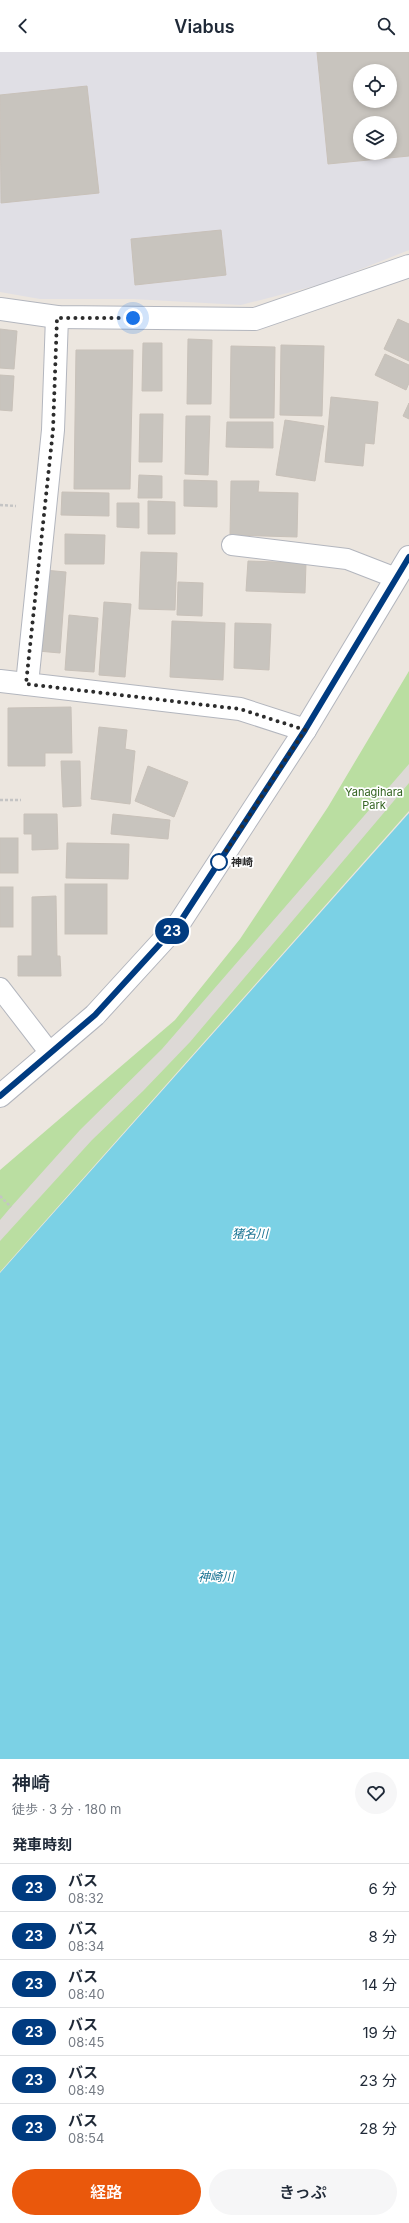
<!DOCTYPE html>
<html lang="ja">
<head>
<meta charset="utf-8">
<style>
  :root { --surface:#fff; --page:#f6f6f7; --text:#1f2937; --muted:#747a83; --line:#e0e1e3; --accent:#ea580c }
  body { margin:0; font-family:Inter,"Noto Sans JP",sans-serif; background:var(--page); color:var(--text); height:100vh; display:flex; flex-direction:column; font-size:15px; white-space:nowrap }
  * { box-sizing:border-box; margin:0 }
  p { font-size:13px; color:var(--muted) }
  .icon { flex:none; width:22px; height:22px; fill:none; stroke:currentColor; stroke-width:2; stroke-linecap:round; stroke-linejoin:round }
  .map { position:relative; height:1707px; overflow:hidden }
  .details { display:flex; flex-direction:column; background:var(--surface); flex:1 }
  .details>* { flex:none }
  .badge { padding:0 8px; border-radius:13px; font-size:14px; line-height:26px }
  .fabs { position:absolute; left:353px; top:12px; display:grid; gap:8px }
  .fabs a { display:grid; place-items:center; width:44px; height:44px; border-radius:50%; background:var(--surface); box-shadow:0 2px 6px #0003; font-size:20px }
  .you { position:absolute; width:20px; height:20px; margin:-10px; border:3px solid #fff; border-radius:50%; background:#1a73e8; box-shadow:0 0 0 6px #1a73e833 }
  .map>.badge { position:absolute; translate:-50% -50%; box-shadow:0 0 0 2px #fff }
  h2 { padding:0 12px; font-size:15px; line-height:36px }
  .round { display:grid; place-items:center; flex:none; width:42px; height:42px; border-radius:21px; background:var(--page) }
  .summary { display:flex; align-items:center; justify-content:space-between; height:68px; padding:0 12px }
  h1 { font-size:19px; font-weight:600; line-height:30px }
  .cta { display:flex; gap:8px; margin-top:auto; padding:8px 12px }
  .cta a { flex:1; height:46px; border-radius:24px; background:var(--accent); color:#fff; font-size:16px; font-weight:600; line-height:46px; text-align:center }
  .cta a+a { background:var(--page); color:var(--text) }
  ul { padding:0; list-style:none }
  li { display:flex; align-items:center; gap:12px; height:48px; padding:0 12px; border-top:1px solid var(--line) }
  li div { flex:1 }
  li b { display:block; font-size:15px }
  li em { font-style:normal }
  li .badge { min-width:44px; font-weight:700; text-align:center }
  header { display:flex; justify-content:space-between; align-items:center; height:52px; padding:0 12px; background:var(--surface); font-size:18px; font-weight:600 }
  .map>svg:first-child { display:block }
  .industrial { fill:#e0dfe5; fill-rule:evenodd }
  .green { fill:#badea1 }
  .plaza { fill:#ddd9d6 }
  .water { fill:#7bd1e5 }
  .building { fill:#c8c4be; stroke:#c8c1b9; fill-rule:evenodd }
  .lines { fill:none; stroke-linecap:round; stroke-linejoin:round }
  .lane-casing { stroke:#b3b6be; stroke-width:22 }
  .street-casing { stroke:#b3b6be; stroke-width:24 }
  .secondary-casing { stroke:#b3b6be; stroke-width:24 }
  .path { stroke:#c4c4c4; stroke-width:2.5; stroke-dasharray:3 2; stroke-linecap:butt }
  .lane { stroke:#fff; stroke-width:20 }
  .street { stroke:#fff; stroke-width:22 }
  .secondary { stroke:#fff; stroke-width:22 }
  .line-casing { stroke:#fff; stroke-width:9 }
  .line { stroke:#003b80; stroke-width:6 }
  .walk { stroke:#2c2c2c; stroke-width:4; stroke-dasharray:0 7.2 }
  .stop-dot { fill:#fff; stroke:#003b80; stroke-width:2 }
  .labels { text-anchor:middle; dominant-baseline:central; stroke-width:3.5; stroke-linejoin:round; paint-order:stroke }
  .park-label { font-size:11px; fill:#346421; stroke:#fff }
  .stop-label { font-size:11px; font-weight:bold; fill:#2c2c2c; stroke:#fff; text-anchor:start }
  .water-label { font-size:12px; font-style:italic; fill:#197393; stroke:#fff }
</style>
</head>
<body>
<header><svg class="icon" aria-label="back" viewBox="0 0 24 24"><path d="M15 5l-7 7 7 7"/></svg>Viabus<svg class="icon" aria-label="search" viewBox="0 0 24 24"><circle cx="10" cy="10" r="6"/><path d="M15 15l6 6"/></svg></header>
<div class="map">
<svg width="409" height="1707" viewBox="0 0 409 1707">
  <rect width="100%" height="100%" fill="#ece6df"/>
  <path class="industrial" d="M0 0H409V198L326 231 241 253 133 247H40L0 240ZM360 19H390V49H360ZM360 71H390V101H360Z"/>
  <path class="green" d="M409 619V759L0 1220V1118L175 968 240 887 328 755Z"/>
  <path class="plaza" d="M409 712V731L190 990 143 1039 92 1088 0 1189V1168L11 1155 80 1078 162 997Z"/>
  <path class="water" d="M409 761V1707H0V1221Z"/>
  <g class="building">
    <path d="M317 0H409V104L328 112ZM360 19H390V49H360ZM360 71H390V101H360Z"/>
    <path d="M87 34 99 141 1 151 0 43Z"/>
    <path d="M221 178 226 223 135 233 131 187Z"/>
    <path d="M398 267 409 272V309L384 297Z"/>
    <path d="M0 277 17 279 14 317 0 316Z"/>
    <path d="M188 287 212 288 211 352H187Z"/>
    <path d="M143 291H162V339H142Z"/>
    <path d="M281 293 324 294 322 364 280 363Z"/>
    <path d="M231 294 275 295 274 366H230Z"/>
    <path d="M76 298H133L130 437H74Z"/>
    <path d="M385 302 409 313V331L406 338 375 323Z"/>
    <path d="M0 323 14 324 12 359 0 358Z"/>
    <path d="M331 345 378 350 374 392 365 391 363 414 325 410Z"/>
    <path d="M409 351V367L403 364Z"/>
    <path d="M140 362H163L162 410H139Z"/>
    <path d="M186 364H210L208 423 185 422Z"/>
    <path d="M285 368 324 374 315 429 276 423Z"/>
    <path d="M227 370H273V396L226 395Z"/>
    <path d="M139 423 162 424V446H138Z"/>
    <path d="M184 428 217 429V455L184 454Z"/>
    <path d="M231 429H259L258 440 298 441 297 485 230 483Z"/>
    <path d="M62 440 109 441V464L61 463Z"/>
    <path d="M148 449 175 450V482H148Z"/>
    <path d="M117 451H139V476L117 475Z"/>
    <path d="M65 482 105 483 104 512H65Z"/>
    <path d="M141 500 177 501 175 558 139 557Z"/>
    <path d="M248 509 306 511 305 541 246 539Z"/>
    <path d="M44 518 66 520 60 601 38 599Z"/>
    <path d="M178 530 203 531 202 564 177 563Z"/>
    <path d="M104 550 131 552 125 625 99 623Z"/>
    <path d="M69 563 98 566 94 620 65 618Z"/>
    <path d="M172 569 225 571 223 628 170 625Z"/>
    <path d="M235 571 271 572 269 618 234 616Z"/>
    <path d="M71 655 72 701H45V714H8V656Z"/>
    <path d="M99 675 127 678 125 697 135 699 130 752 91 747Z"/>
    <path d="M61 709H80L81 754 63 755Z"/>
    <path d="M148 714 188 730 174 765 135 749Z"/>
    <path d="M24 762H57L58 797 32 798V782H24Z"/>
    <path d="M113 762 170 768 168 787 111 782Z"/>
    <rect x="0" y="786" width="18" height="35"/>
    <path d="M67 791 129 792 128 827 66 826Z"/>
    <rect x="65" y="832" width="42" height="50"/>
    <rect x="0" y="835" width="13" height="40"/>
    <path d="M56 844 57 904H60L61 924H18V904H32V845Z"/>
  </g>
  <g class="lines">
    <g class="lane-casing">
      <g id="lane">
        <path d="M232 493 347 507 396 526"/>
        <path d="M0 936 50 1001"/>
      </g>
    </g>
    <g class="street-casing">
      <g id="street">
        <path d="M0 257 57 265 255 267 409 214"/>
        <path d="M0 629 240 657 305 678"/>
        <path d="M27 632 53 378 57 265"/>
      </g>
    </g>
    <g class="secondary-casing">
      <path id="secondary" d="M0 1044 95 963 180 870 305 678 409 505"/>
    </g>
    <g class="path">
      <path d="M0 453 16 454"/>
      <path d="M0 748H21"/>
      <path d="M0 1144 11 1155"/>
    </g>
    <use href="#lane" class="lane"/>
    <use href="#street" class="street"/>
    <use href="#secondary" class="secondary"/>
  </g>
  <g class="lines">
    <g class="line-casing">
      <path id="line" d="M0 1044 95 963 180 870 305 678 409 505"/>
    </g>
    <use href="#line" class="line"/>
    <path class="walk" d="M133 266H57L53 378 26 632 240 657 305 678 215 816 219 810"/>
  </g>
  <circle class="stop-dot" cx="219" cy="810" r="8"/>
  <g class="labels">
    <g class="park-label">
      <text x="374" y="740">Yanagihara<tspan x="374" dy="13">Park</tspan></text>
    </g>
    <g class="stop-label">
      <text x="231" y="810">神崎</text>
    </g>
    <g class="water-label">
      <text x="250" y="1181">猪名川</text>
      <text x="216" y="1524">神崎川</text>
    </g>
  </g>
</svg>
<div class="fabs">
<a><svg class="icon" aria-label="locate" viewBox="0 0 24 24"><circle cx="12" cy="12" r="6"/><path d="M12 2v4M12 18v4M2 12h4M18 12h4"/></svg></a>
<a><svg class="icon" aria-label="layers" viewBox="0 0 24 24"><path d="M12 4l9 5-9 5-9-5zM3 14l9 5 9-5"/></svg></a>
</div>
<div class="you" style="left:133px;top:266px"></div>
<b class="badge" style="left:172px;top:879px;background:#003b80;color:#fff">23</b>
</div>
<section class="details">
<div class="summary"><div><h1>神崎</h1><p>徒歩 · 3 分 · 180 m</p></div><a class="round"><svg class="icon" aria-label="heart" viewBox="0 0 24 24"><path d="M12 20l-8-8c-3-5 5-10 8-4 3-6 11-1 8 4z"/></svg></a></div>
<h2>発車時刻</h2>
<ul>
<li><span class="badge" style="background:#003b80;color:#fff">23</span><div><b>バス</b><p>08:32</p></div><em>6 分</em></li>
<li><span class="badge" style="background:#003b80;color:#fff">23</span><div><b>バス</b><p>08:34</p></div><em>8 分</em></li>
<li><span class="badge" style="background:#003b80;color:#fff">23</span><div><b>バス</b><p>08:40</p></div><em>14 分</em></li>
<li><span class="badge" style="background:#003b80;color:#fff">23</span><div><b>バス</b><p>08:45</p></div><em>19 分</em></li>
<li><span class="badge" style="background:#003b80;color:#fff">23</span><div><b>バス</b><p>08:49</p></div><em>23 分</em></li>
<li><span class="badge" style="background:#003b80;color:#fff">23</span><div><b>バス</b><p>08:54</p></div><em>28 分</em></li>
</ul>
<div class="cta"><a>経路</a><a>きっぷ</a></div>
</section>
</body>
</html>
